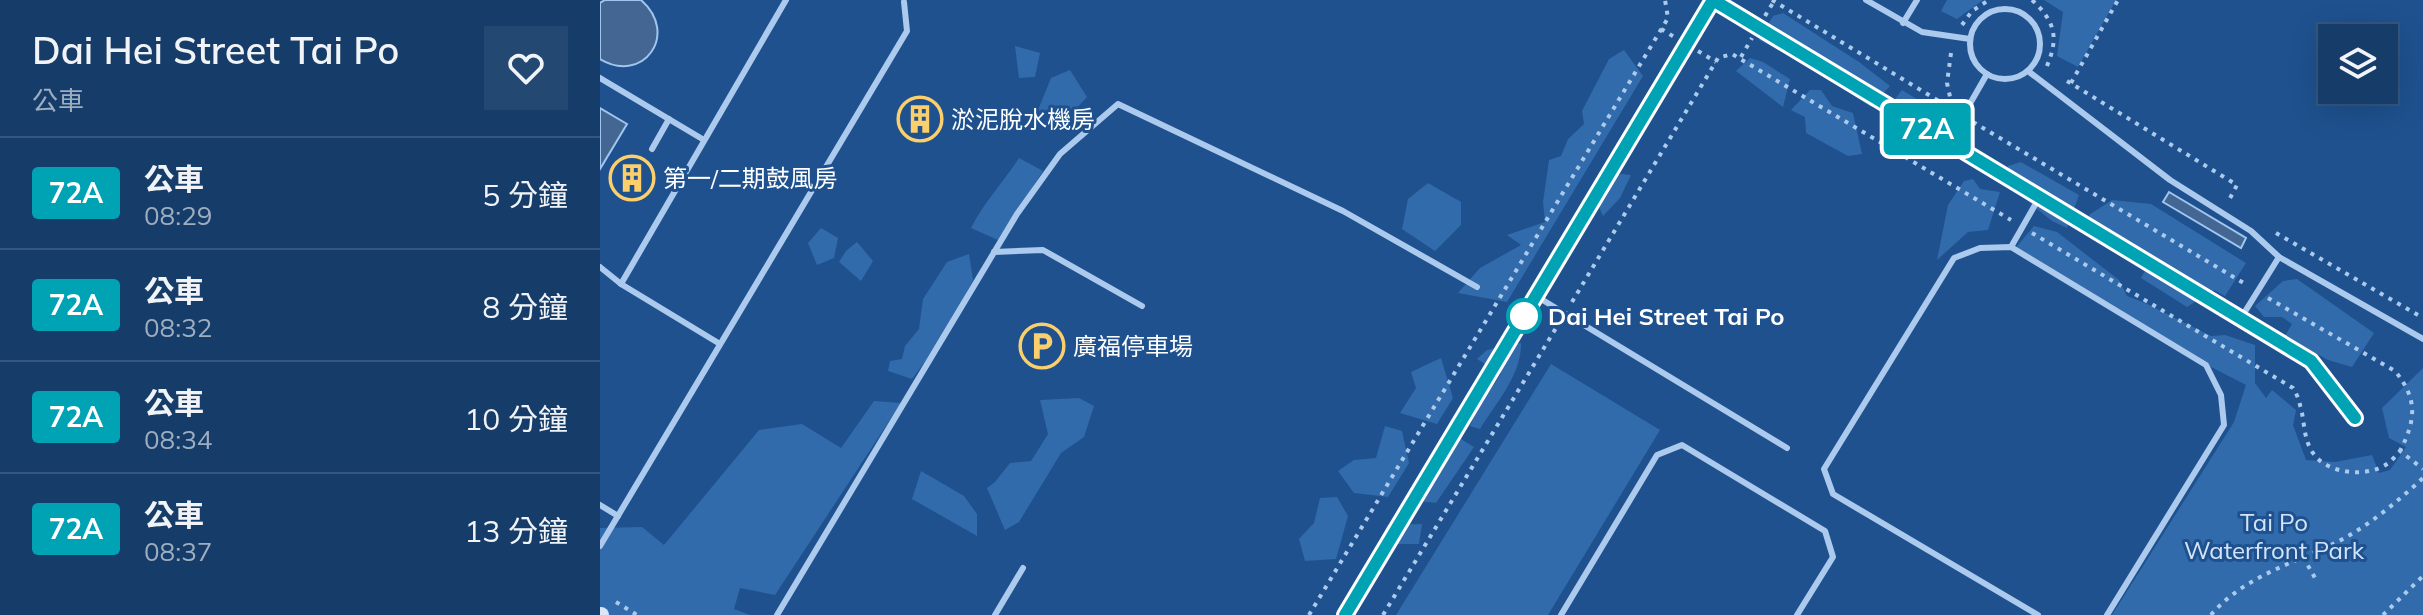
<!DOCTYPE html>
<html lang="zh-TW">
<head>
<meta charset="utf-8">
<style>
  :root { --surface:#163d6a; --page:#234872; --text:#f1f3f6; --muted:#9eaec1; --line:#35567e }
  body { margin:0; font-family:Mulish,"Noto Sans TC",sans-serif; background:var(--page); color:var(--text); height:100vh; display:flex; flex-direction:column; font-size:30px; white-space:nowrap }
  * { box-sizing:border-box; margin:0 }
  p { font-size:26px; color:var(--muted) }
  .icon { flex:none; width:44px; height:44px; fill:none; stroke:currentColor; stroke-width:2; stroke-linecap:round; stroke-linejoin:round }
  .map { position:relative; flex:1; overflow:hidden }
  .side { display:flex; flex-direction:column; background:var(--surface); width:600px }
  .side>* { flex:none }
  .badge { padding:0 16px; border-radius:6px; font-size:28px; line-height:52px }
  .fabs { position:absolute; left:1718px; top:24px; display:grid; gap:16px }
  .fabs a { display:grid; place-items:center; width:80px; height:80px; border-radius:0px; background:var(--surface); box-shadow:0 8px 32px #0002,0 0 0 2px var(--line); font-size:40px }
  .map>.badge { position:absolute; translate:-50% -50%; box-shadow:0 0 0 4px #fff }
  .round { display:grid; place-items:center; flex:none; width:84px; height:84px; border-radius:0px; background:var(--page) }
  .headline { display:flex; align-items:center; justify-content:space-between; height:136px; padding:0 32px }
  h1 { font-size:38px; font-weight:600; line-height:60px }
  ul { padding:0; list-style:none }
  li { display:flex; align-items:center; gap:24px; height:112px; padding:0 32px; border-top:2px solid var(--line) }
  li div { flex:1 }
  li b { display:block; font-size:30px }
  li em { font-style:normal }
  li .badge { min-width:88px; font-weight:700; text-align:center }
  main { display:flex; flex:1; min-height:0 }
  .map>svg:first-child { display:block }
  .green { fill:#326bab }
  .water { fill:#436692; stroke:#a0c5ee; stroke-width:2 }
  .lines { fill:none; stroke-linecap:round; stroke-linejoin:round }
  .path { stroke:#accaed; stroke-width:4; stroke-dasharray:4 6; stroke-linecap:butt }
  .lane { stroke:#accaed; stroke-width:6 }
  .street { stroke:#accaed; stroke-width:8 }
  .secondary { stroke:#d9e7f9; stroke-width:16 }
  .line-casing { stroke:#fff; stroke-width:18 }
  .line { stroke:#00a3b4; stroke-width:12 }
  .stop-dot { fill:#fff; stroke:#00a3b4; stroke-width:4 }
  .labels { text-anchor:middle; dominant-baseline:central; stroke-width:6; stroke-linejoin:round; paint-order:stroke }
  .poi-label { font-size:24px; fill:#fff; stroke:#1e518e; text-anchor:start }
  .stop-label { font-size:24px; font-weight:bold; fill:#fff; stroke:#1e518e; text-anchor:start }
  .park-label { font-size:24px; fill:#d2e4f9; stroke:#1e518e }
</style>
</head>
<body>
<main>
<section class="side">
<div class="headline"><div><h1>Dai Hei Street Tai Po</h1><p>公車</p></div><a class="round"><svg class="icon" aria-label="heart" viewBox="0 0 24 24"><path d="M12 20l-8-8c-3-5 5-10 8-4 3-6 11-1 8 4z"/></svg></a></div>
<ul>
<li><span class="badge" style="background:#00a3b4;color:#fff">72A</span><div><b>公車</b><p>08:29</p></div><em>5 分鐘</em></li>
<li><span class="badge" style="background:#00a3b4;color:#fff">72A</span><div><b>公車</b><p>08:32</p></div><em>8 分鐘</em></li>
<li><span class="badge" style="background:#00a3b4;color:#fff">72A</span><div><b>公車</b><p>08:34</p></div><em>10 分鐘</em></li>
<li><span class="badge" style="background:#00a3b4;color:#fff">72A</span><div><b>公車</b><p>08:37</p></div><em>13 分鐘</em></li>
</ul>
</section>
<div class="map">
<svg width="1823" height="615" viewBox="0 0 1823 615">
  <rect width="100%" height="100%" fill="#1e518e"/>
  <g class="green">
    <path d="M1347 0H1383L1357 19 1341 11Z"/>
    <path d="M1444 0H1516L1478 67 1457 56 1463 12Z"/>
    <path d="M1183 13 1259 62 1290 86 1271 107 1209 66 1159 40 1173 16Z"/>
    <path d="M415 46 440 53 435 77 419 78Z"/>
    <path d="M1024 50 1043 76 907 302 858 293 880 268 921 245 907 235 945 222 943 202 949 160 961 156 968 139 984 124 982 111 1009 59Z"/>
    <path d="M1150 58 1163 62 1190 79 1183 107 1136 71Z"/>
    <path d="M470 70 487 97 460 126 438 110 451 78Z"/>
    <path d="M1210 90H1221L1232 106 1253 113 1262 154 1248 156 1206 133 1205 117 1191 110Z"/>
    <path d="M1302 90 1333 109 1330 118 1305 123 1286 111Z"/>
    <path d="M419 158 443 171 398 240 371 228C384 202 403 183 419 158Z"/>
    <path d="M1421 162 1479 195 1467 228 1452 221 1408 185V166Z"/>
    <path d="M1022 174 1031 175 1020 198 1003 216 991 189 997 179Z"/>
    <path d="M1373 179 1380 189 1400 192 1388 230 1368 232 1337 260 1348 205 1364 181Z"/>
    <path d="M828 183 861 202V225L835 251 802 229 808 199Z"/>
    <path d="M1512 200 1551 204 1646 263 1625 296 1614 290 1587 307 1541 278 1552 258 1534 249 1521 256 1492 237 1489 215Z"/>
    <path d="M1434 226 1457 232 1519 280 1527 296 1545 303 1611 336 1625 335 1655 345V383L1666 398 1672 390 1696 410 1693 425 1706 460 1735 462 1772 455 1779 473 1790 470 1806 447 1789 438 1782 408 1823 368V615H1512L1634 422 1646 385 1586 354 1413 251Z"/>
    <path d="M221 228 238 238 234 258 217 265 208 243Z"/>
    <path d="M257 242 273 261 261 281 239 262 246 251Z"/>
    <path d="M369 254 373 280 347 332 312 379 288 371 290 361 302 359 305 346 319 329 323 299 347 262Z"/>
    <path d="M1697 279 1774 333 1752 367 1728 360 1685 336 1692 324 1682 317H1664L1655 306 1683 281Z"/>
    <path d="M921 343C922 374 896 403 880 429L870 426 875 415 864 400 889 392 901 374 877 359 887 350Z"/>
    <path d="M841 358 853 398 837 424 800 413 816 388 811 372Z"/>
    <path d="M951 364 1060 430 948 615H796Z"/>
    <path d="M479 398 494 406 484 437 461 453 419 522 405 530 387 488 395 482 410 463 431 461 448 434 440 400Z"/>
    <path d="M274 401 301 403 175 595 140 588 134 609 150 615H0V528L42 527 64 545 159 430 202 424 241 448Z"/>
    <path d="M785 426 802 431 809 463 788 497 754 493 738 471 754 460 776 458Z"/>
    <path d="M861 439 874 447 836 503 809 500C816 478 820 477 842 472L828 459Z"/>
    <path d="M321 471 364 496 377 514V536L312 499Z"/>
    <path d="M737 497 748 516 736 559 705 561 699 539 714 523 720 498Z"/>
    <path d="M822 524 819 544H780L787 525Z"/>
  </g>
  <g class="water">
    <path d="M5 0H41C80 34 43 85 0 59V3Z"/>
    <path d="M0 108 27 124 0 169Z"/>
    <path d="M1569 192 1646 238 1641 248 1563 202Z"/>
  </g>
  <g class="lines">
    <g class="path">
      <path d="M1172 0 1352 109"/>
      <path d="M1432 0C1456 22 1459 39 1446 68"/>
      <path d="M1165 16 1174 1"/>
      <path d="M1362 25 1372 11 1389 0"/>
      <path d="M1061 29 1076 38"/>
      <path d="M1098 51 1116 62"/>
      <path d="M1351 53 1347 83 1352 106"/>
      <path d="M1141 57 1152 38"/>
      <path d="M1467 81 1637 185 1628 202"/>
      <path d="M1471 83 1518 0"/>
      <path d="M1373 122 1647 285"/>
      <path d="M1432 233 1693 388C1696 393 1699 399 1700 405 1705 421 1703 439 1713 453 1727 474 1766 478 1787 464 1792 461 1796 455 1800 451L1823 469"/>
      <path d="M1676 233 1823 318"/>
      <path d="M1668 298 1795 371C1818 399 1816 420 1800 451"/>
      <path d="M972 302 1118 58 1132 54 1411 220"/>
      <path d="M1698 548 1715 578"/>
      <path d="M16 602 37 615"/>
      <path d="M709 615 1068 18 1065 0"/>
      <path d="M783 615 959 323"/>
      <path d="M1611 615C1644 576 1695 563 1739 541 1770 525 1798 501 1823 478"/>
      <path d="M1783 615 1823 576"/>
    </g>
    <g class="lane">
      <path d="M1266 0 1322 32 1370 39"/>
      <circle cx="1405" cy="44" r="35"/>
      <path d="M1303 23 1317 0"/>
      <path d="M1428 71 1570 180 1651 231 1679 257 1823 339"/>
      <path d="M0 78 104 140"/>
      <path d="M1348 142 1387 74"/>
      <path d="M52 149 69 119"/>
      <path d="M1411 247 1439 198"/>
      <path d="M394 252 443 250 542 306"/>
      <path d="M0 267 21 284 120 344"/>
      <path d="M21 284 186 0"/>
      <path d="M936 296 1187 448"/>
      <path d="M1641 318 1679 257"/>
      <path d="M0 505 18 516"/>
      <path d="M0 546 307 31 304 2"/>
      <path d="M177 615 417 214 460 154 518 104 743 211 877 287"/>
      <path d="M395 615 423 568"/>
      <path d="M961 615 1057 455 1082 445 1225 531 1233 557 1197 615"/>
      <path d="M1438 615 1233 494 1224 469 1354 258 1380 248 1411 247 1606 365 1621 395 1624 425 1507 615"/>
    </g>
    <g class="street">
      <path d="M1113 0 1711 361 1755 418"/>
      <path d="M745 615 1114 0"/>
    </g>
    <path class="secondary" d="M0 615H1"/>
  </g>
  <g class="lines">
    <g class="line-casing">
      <path id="line" d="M745 615 1113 0 1711 361 1755 418"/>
    </g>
    <use href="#line" class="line"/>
  </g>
  <defs>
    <g id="building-ring" transform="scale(2.3)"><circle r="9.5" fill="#1e518e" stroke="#fbd06c" stroke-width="1.5"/><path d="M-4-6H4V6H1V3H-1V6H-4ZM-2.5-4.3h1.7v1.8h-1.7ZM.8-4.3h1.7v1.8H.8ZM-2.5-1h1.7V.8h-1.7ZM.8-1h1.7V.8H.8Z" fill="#fbd06c"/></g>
    <g id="parking-ring" transform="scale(2.3)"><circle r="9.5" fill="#1e518e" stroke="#fbd06c" stroke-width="1.5"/><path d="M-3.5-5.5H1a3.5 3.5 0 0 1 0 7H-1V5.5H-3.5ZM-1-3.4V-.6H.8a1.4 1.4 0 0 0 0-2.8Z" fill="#fbd06c"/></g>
  </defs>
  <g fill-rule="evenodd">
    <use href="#building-ring" x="320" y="119"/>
    <use href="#building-ring" x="32" y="178"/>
    <use href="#parking-ring" x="442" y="346"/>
  </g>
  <circle class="stop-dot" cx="924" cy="316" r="16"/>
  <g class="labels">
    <g class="poi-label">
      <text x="351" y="119">淤泥脫水機房</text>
      <text x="63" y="178">第一/二期鼓風房</text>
      <text x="473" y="346">廣福停車場</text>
    </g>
    <g class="stop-label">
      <text x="948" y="316">Dai Hei Street Tai Po</text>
    </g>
    <g class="park-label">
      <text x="1674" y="522">Tai Po<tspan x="1674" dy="28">Waterfront Park</tspan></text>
    </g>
  </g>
</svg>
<div class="fabs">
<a><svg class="icon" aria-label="layers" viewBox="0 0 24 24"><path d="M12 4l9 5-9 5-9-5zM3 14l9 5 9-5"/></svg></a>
</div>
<b class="badge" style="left:1327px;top:129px;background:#00a3b4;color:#fff">72A</b>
</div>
</main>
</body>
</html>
